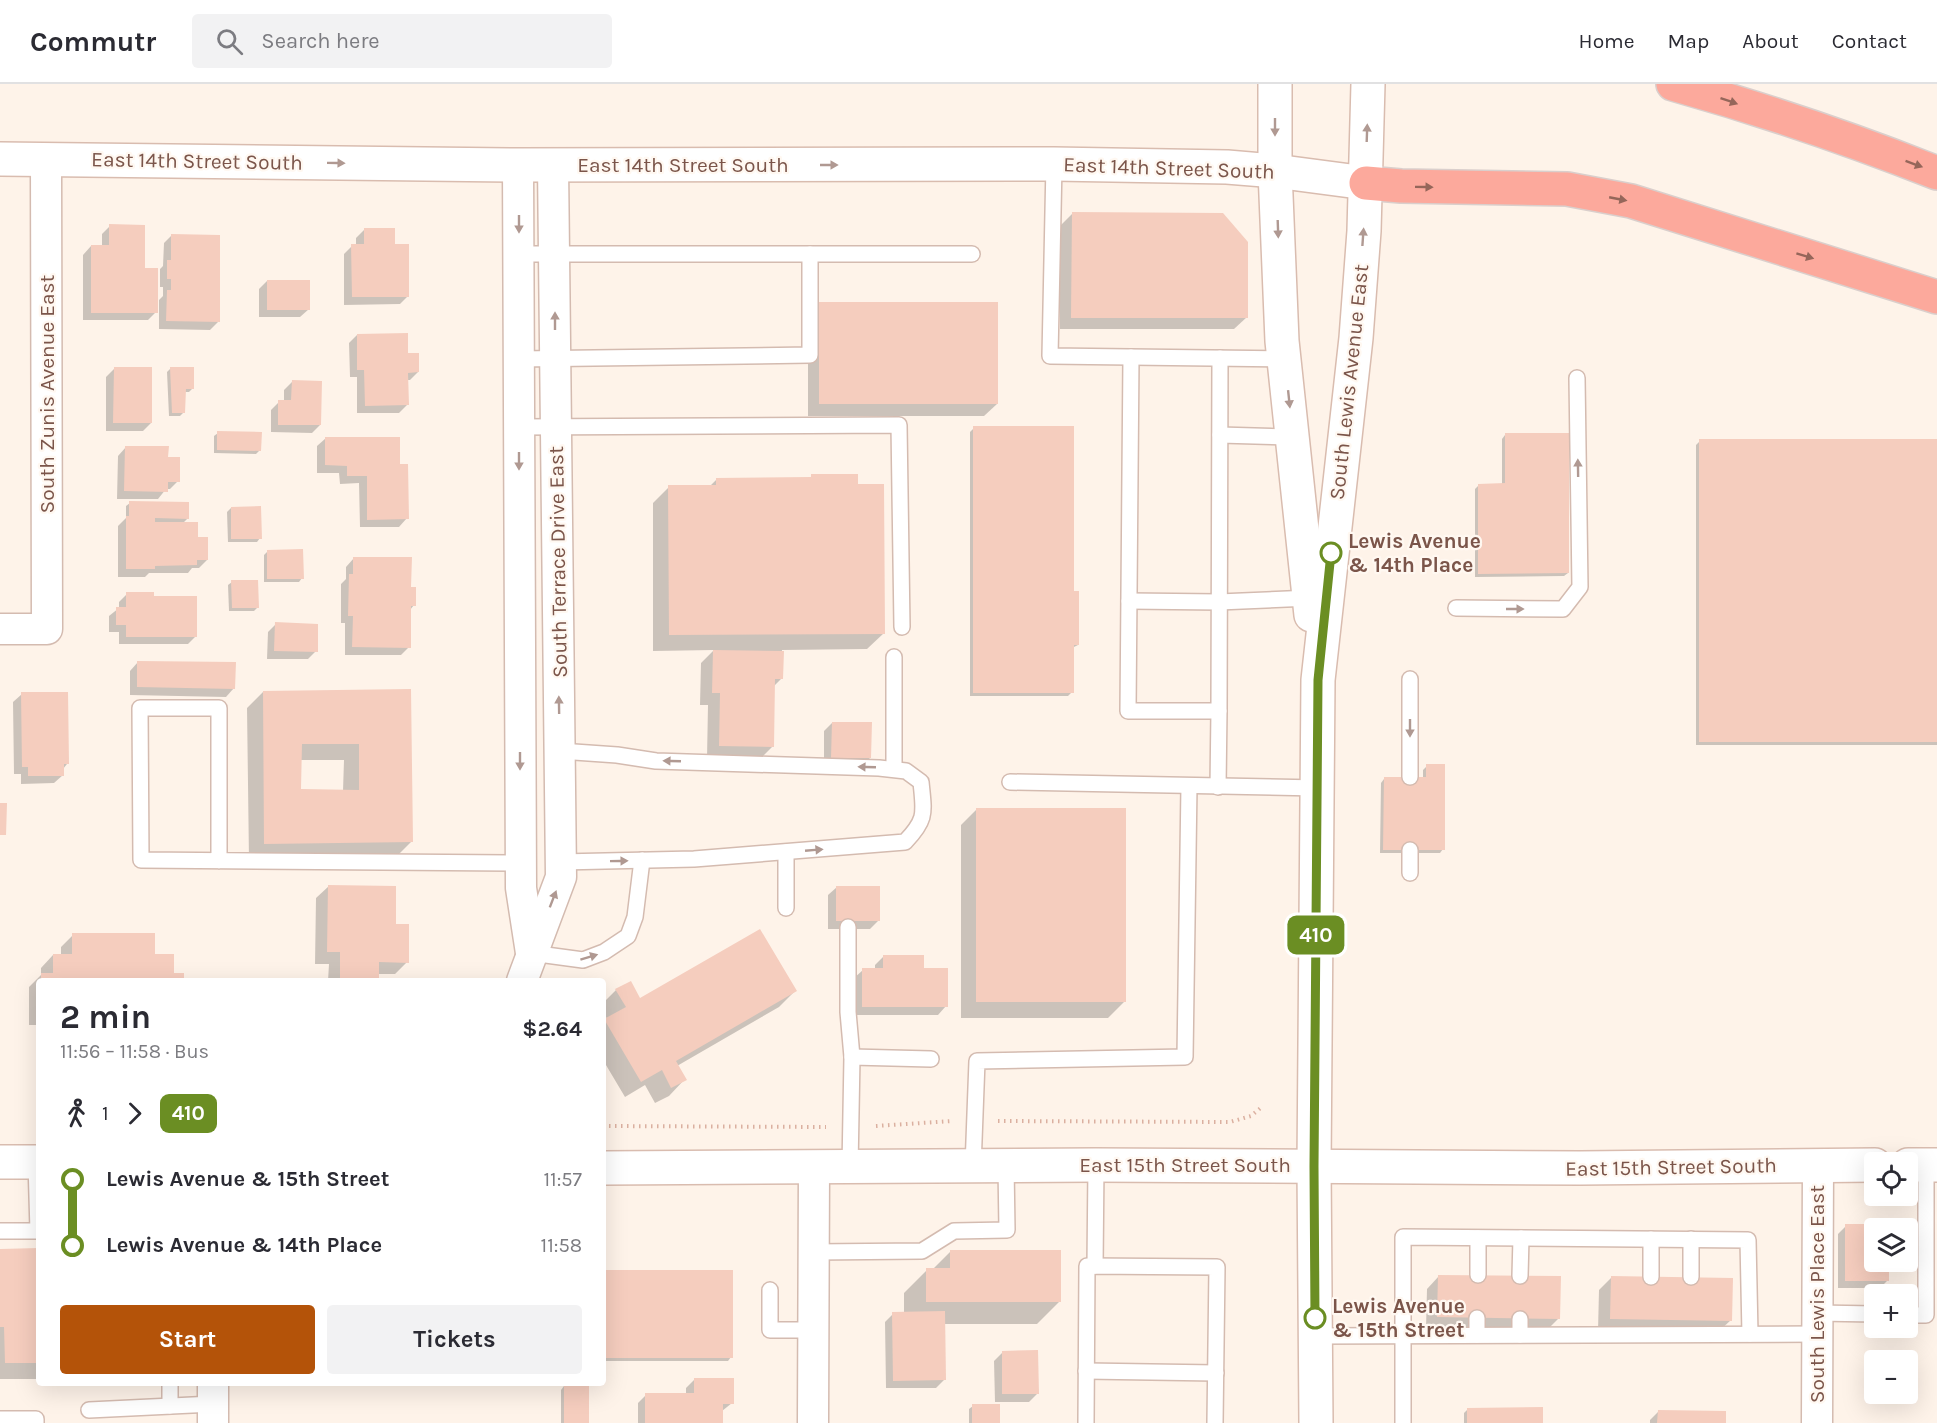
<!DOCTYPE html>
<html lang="en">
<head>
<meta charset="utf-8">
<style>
  :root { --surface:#fff; --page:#f2f2f3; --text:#2b2b33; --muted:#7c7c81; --line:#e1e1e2; --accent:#b45309 }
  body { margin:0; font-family:Karla,sans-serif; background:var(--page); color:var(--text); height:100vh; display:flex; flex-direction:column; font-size:22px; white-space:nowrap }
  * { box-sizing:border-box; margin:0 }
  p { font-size:20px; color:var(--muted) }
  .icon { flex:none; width:33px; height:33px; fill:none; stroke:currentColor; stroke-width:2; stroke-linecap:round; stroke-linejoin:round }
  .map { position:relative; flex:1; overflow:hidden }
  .panel { position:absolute; left:36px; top:894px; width:570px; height:408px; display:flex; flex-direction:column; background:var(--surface); border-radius:6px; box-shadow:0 6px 24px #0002 }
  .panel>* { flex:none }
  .badge { padding:0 12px; border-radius:9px; font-size:21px; line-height:39px }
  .fabs { position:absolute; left:1864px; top:1068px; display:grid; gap:12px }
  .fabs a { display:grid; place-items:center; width:54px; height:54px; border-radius:6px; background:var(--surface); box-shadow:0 6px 24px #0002; font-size:30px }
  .map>.badge { position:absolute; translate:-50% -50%; box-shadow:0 0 0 3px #fff }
  .legs { display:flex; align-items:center; gap:9px; height:66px; padding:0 24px; font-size:20px }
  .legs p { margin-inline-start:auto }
  .headline { display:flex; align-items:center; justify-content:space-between; height:102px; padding:0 24px }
  h1 { font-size:33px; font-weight:700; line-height:45px }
  .primary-button { display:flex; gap:12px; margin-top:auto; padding:12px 24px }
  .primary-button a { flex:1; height:69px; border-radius:6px; background:var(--accent); color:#fff; font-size:24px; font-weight:700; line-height:69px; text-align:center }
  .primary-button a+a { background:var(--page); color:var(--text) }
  ul { padding:0 24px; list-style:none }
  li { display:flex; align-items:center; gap:21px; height:66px; font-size:22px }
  li i { display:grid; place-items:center; width:9px; height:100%; margin:0 8px; background:currentColor }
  li i::after { content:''; width:15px; height:15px; margin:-8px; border:4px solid; border-radius:50%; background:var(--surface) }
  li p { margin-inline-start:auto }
  li:first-child i { background:linear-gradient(#0000 50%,currentColor 0) }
  li:last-child i { background:linear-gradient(currentColor 50%,#0000 0) }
  header { display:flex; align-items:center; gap:36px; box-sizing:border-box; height:84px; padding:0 30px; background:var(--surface); border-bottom:2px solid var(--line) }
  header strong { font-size:28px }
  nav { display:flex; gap:33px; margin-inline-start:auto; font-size:21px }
  .search { width:420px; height:54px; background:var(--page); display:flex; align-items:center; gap:15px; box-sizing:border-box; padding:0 21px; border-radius:6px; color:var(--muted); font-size:22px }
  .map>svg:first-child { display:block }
  .shadow { fill:#0003; fill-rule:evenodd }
  .building { fill:#f5cdbe; fill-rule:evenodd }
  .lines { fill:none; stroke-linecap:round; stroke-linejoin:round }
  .lane-casing { stroke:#d4bbb0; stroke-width:18 }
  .street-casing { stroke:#d4bbb0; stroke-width:33 }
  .secondary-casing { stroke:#d9bcaf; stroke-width:36 }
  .highway-casing { stroke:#dacfcc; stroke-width:36 }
  .path { stroke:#dbb0a0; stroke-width:4; stroke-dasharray:1.5 4.5; stroke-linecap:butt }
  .lane { stroke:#fff; stroke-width:15 }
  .street { stroke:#fff; stroke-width:30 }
  .secondary { stroke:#fff; stroke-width:33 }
  .highway { stroke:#fca99c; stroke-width:33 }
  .oneway { fill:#95665a }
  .oneway2 { fill:#b09992 }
  .line-1-casing { stroke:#fff; stroke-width:14 }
  .line-1 { stroke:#6b8e23; stroke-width:9 }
  .stop-1-dot { fill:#fff; stroke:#6b8e23; stroke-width:3 }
  .labels { text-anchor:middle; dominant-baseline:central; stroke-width:4.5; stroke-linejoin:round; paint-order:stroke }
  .street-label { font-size:21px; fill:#7b554a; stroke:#fff8f1 }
  .stop-label { font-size:21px; font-weight:bold; fill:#7b554a; stroke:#fff8f1; text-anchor:start }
</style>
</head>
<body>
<header>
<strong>Commutr</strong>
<div class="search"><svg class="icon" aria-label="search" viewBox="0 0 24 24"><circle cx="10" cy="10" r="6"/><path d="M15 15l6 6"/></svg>Search here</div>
<nav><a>Home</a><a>Map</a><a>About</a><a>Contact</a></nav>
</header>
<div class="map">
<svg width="1937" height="1339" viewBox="0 0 1937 1339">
  <rect width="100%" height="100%" fill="#fef3e9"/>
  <g class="shadow">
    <path d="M1073 129 1247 233 1234 245H1060V142Z"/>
    <path d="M110 142 143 185 156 228 148 236H83V171L91 162H102V150Z"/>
    <path d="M364 146 408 212 400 220 344 221V170L352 162H356V154Z"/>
    <path d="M172 151 218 238 210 246 159 245V216L163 212V203H160V185L163 182 164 159Z"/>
    <path d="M267 197 309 225 300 233H259V205Z"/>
    <path d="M820 219 997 320 984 332H808V232Z"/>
    <path d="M357 251 407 270 418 288 410 296H407V321L399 329H357V293H350L349 259Z"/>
    <path d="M171 284 193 304 189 308H184V328L180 332H169L167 288Z"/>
    <path d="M114 285 151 339 143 347H106V293Z"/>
    <path d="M292 298 320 341 312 349 271 348V326L279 318H284V306Z"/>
    <path d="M974 344 1072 508 1078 561 1072 564V608L1068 612H970V348Z"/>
    <path d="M218 349 260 366 256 370 214 369V352Z"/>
    <path d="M1505 351 1568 489 1564 492 1475 493V405L1479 401 1502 400V355Z"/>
    <path d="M326 354 399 381 407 434 399 443H360L359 399 340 400 339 389H317V362Z"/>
    <path d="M1700 357H1937V661H1696V361Z"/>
    <path d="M126 363 167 374 178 397 170 405H166L158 415H117L118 372Z"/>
    <path d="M812 392 857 402 884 549 867 565 782 566 781 595 774 602 773 662 760 675 707 674 708 621H700L701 579 714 566 653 567V419L669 403 710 402 717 395H808Z"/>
    <path d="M130 419 188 434 183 439 197 454 207 476 199 484H192L188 489H149L145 493H118V442L126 434V422Z"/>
    <path d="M231 424 260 454 257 458H228L227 428Z"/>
    <path d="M268 467 302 494 299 498H264V471Z"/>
    <path d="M354 474 410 504 414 521 410 526 409 563 401 571H345V539H341V500L346 495V483Z"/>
    <path d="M232 498 258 523 254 527H229L228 501Z"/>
    <path d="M127 510 152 514 196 552 188 560H119V548H109V532L119 524V518Z"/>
    <path d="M276 540 316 567 308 575H267L268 548Z"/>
    <path d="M138 578 234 604 226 613 130 611V587Z"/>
    <path d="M410 607 411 758 395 774 249 776 247 624 263 608ZM300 676H344L343 707H300Z"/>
    <path d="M22 610 67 680 63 685V691L54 699 21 700V690H14L13 618Z"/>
    <path d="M832 639 870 674 861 682 824 681V647Z"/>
    <path d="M1427 682 1443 765 1440 769H1380L1381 699 1384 695H1423V686Z"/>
    <path d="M977 725 1124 918 1108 934H961V741Z"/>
    <path d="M329 802 394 842 407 878 395 890H378V897H328L329 880H315L316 814Z"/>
    <path d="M837 803 878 837 870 845H828V811Z"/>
    <path d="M73 851 153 871 172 890 183 897H39V941H29V903L41 891V884L53 871H61V863Z"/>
    <path d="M883 873 922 886 946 922 938 931H854V894L863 886H875V881Z"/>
    <path d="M616 906 640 916 795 907 779 923 677 982 685 995 669 1012 655 1019 645 1001 625 1013 603 976V939L607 935 603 927V919Z"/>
    <path d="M1846 1142H1888V1144H1875V1178H1888V1196L1880 1204H1838V1150Z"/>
    <rect x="0" y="1166" width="39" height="129"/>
    <path d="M951 1167 1060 1217 1037 1240H944V1296L936 1304H886L885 1238 893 1230 904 1229V1209L927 1186H932Z"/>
    <path d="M603 1188 731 1273 728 1277H603Z"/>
    <path d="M1439 1192 1559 1234 1546 1247 1426 1245 1427 1205Z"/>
    <path d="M1611 1194 1731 1236 1718 1248 1598 1247 1599 1206Z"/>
    <path d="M1002 1269 1037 1310 1029 1318H995L994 1277Z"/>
    <path d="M694 1296 732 1319 722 1327V1339H638V1319L646 1311H686V1304Z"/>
    <path d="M277 1299H536L534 1302H277Z"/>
    <path d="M564 1302 588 1339H561V1306Z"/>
    <path d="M973 1322 999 1339H969V1325Z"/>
    <path d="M1468 1325 1542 1339H1464V1329Z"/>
    <path d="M1658 1328 1724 1339H1650V1336Z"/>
  </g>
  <g class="building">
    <path d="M1072 128 1223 129 1248 158V234H1071Z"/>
    <path d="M109 140 145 141V184H158V229H91V161H109Z"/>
    <path d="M364 144H395V160H409V213H352L351 160H364Z"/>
    <path d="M171 150 220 151V238L166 237 167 206H171V195H167V176H171Z"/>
    <rect x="267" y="196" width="43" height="30"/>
    <rect x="819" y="218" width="179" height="102"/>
    <path d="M408 249V269H419V288L408 289 409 321 365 322 364 286H357V250Z"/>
    <path d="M114 283H152V339H113Z"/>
    <path d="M170 283H194V305H186L185 329H172Z"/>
    <path d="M292 296 322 297 321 341H278V316H291Z"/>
    <path d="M973 342H1074V507H1079V561H1074V609H973Z"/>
    <path d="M217 347 262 348 261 367 217 366Z"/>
    <path d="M1505 349H1569V489L1478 490V400L1505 399Z"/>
    <path d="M325 353H400V380H408L409 435 367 436V392H347V382L325 381Z"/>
    <rect x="1699" y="355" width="238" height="303"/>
    <path d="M125 362H169L168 373H180V398H168V408L124 407Z"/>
    <path d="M811 390H858V400H884L885 550 669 551 668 401H716V394L811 393Z"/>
    <path d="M129 417 189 418V435L155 434V438H198V453H208V476H197V481L155 482V485H126V432H129Z"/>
    <path d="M261 422 262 455H231V423Z"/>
    <path d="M303 465 304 495H267V466Z"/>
    <path d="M353 473H412L411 503H416V522H411V564L352 563 353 532H348L349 490H353Z"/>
    <path d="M231 496H258L259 524H232Z"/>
    <path d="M126 508H154V512H197V553H126V541H116V523H126Z"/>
    <path d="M275 538 318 540V568L274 567Z"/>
    <path d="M713 566 784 567 783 595H775L774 663 719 662 720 609H712Z"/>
    <path d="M137 577 236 578 235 605 137 603Z"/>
    <path d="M411 605 413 758 264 760 263 607ZM302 660H359V706L301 705Z"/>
    <path d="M21 608H68L69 680H64V692H28V683H22Z"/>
    <path d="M832 638H872L871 674H831Z"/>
    <path d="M1426 680H1445V766H1383L1384 693H1426Z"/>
    <path d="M0 719H7L6 751H0Z"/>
    <rect x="976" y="724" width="150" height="194"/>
    <path d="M328 801 396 802V840H409V879L379 878V897H340V868H327Z"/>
    <rect x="836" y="802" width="44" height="35"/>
    <path d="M760 845 797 907 676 977 687 996 671 1004 662 986 641 998 604 935 626 923 615 905 631 897 640 914Z"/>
    <path d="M72 849H155V870H174V889H184V897H41V889H53V870H72Z"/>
    <path d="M883 871H924V884H948V923H862V884H883Z"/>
    <path d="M1845 1140H1889V1144H1875V1178H1889V1197H1845Z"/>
    <path d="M39 1164V1279H5L4 1243H0V1165Z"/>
    <path d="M950 1166H1061V1218H926V1184H950Z"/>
    <rect x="603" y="1186" width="130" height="88"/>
    <path d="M1438 1191 1561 1192 1560 1235 1437 1233Z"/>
    <path d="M1611 1192 1733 1194 1732 1237 1610 1235Z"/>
    <path d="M945 1227 946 1296 893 1297 892 1228Z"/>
    <path d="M1038 1266 1039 1310H1002V1267Z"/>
    <path d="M694 1294H734V1320H723V1339H645V1309H694Z"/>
    <rect x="564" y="1301" width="25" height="38"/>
    <rect x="972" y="1320" width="28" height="19"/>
    <path d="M1543 1323V1339H1467V1324Z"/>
    <path d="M1658 1326 1726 1327V1339H1657Z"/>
  </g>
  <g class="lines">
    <g class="lane-casing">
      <g id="lane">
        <path d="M1054 80 1050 272 1285 275"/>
        <path d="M519 170H972"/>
        <path d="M1131 273 1128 627H1219L1220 274"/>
        <path d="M519 275 810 271V170"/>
        <path d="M519 343 899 341 902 543"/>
        <path d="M1220 351 1292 353"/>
        <path d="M1129 517 1219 518 1310 514"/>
        <path d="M1456 524 1563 525 1580 503 1577 294"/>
        <path d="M894 573V685"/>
        <path d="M560 667 617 671 656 677 879 684 906 687 921 698C924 729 927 735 905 758L694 775 561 778"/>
        <path d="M1410 693V595"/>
        <path d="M1010 698 1318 704"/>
        <path d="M1218 703 1219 627"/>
        <path d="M1410 766V789"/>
        <path d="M786 768V824"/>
        <path d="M219 777V624H140L141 776 521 779"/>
        <path d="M848 843V928L852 973"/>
        <path d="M531 869 583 876 604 868 628 852 635 833 642 776"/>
        <path d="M850 1083 852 973 931 975"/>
        <path d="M973 1083 977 977 1185 973 1189 702"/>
        <path d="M0 1147H38L36 1078"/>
        <path d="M1691 1155V1193"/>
        <path d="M814 1168 922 1167 954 1147 1007 1146 1006 1082"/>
        <path d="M1095 1182 1096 1081"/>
        <path d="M1478 1191V1154"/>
        <path d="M1520 1192 1521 1154"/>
        <path d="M1651 1193V1155"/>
        <path d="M770 1206V1246H814"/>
        <path d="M1817 1229 1875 1230"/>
        <path d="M1908 1231H1926V1081"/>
        <path d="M1520 1235V1251"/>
        <path d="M1477 1251V1234"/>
        <path d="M1316 1252 1817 1250"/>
        <path d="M1086 1287 1216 1289"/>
        <path d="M170 1299V1322"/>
        <path d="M89 1326 213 1320"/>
        <path d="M0 1335H36V1339"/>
        <path d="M1086 1339 1087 1182 1217 1183 1215 1339"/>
        <path d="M1403 1339V1153L1748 1156 1750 1250"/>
      </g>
    </g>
    <g class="street-casing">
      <g id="street">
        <path d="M518 81 521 804 531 869"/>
        <path d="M0 545H47L46 75"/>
        <path d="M522 897 561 793 553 81"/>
        <path d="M213 1339V1299"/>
        <path d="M813 1339 814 1084"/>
        <path d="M1817 1339 1818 1081"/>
      </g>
    </g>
    <g class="secondary-casing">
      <g id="secondary">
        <path d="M1275 0V87L1282 257 1311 531"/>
        <path d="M0 75 518 81 1054 80 1227 83 1275 87 1366 99"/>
        <path d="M0 1078H39"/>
        <path d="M1908 1081H1937"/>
        <path d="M603 1084 1096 1081 1580 1084 1875 1081"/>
        <path d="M1316 1339 1314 1082 1318 596 1356 254 1364 147 1368 0"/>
      </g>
    </g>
    <g class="highway-casing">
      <g id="highway">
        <path d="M1673 0C1762 25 1851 55 1937 89"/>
        <path d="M1366 99 1401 102 1567 105 1631 117 1937 213"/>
      </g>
    </g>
    <g class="path">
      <path d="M998 1037 1230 1038 1251 1032 1263 1022"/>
      <path d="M603 1042 826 1043"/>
      <path d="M876 1042 952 1037"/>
    </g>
    <use href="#lane" class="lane"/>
    <use href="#street" class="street"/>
    <use href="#secondary" class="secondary"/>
    <use href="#highway" class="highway"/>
  </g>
  <defs><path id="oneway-solid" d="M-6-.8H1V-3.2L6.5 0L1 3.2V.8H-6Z" transform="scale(1.5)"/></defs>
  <g class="oneway">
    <use href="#oneway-solid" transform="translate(1729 17) rotate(19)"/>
    <use href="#oneway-solid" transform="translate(1914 80) rotate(20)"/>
    <use href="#oneway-solid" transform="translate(1424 103) rotate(1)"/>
    <use href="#oneway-solid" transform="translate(1618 115) rotate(11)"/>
    <use href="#oneway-solid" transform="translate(1805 172) rotate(17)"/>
  </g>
  <g class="oneway2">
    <use href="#oneway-solid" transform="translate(1275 43) rotate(90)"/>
    <use href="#oneway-solid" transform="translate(1367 49) rotate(-88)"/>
    <use href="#oneway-solid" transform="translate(336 79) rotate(1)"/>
    <use href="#oneway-solid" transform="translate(829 81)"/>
    <use href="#oneway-solid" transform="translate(519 140) rotate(90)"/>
    <use href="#oneway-solid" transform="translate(1278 145) rotate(88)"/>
    <use href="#oneway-solid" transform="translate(1363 153) rotate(-86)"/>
    <use href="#oneway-solid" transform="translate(555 237) rotate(-90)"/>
    <use href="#oneway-solid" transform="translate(1289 315) rotate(84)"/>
    <use href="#oneway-solid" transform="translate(519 377) rotate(90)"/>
    <use href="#oneway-solid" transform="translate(1578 384) rotate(-91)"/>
    <use href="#oneway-solid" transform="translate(1515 525)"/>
    <use href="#oneway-solid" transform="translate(559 621) rotate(-91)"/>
    <use href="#oneway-solid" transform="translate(1410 644) rotate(90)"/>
    <use href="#oneway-solid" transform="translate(520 677) rotate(90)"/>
    <use href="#oneway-solid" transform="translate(672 677) rotate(-178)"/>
    <use href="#oneway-solid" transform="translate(867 683) rotate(-178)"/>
    <use href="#oneway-solid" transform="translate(814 766) rotate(-5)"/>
    <use href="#oneway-solid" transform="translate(619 777) rotate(-1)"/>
    <use href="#oneway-solid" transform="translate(553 815) rotate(-69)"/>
    <use href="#oneway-solid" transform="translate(589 873) rotate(-17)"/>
  </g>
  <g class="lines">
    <g class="line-1-casing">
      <path id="line-1" d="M1315 1234 1314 1082 1318 596 1331 469"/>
    </g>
    <use href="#line-1" class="line-1"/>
  </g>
  <g class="stop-1-dot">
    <circle cx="1331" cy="469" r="10"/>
    <circle cx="1315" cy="1234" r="10"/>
  </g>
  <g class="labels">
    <g class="street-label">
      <text transform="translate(197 77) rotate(1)">East 14th Street South</text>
      <text x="683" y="81">East 14th Street South</text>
      <text transform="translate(1169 84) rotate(2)">East 14th Street South</text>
      <text transform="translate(1349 298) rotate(-84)">South Lewis Avenue East</text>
      <text transform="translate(47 310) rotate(-90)">South Zunis Avenue East</text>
      <text transform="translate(558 478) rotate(-91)">South Terrace Drive East</text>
      <text x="1185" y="1081">East 15th Street South</text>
      <text transform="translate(1671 1083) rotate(-1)">East 15th Street South</text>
      <text transform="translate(1817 1210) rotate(-90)">South Lewis Place East</text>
    </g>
    <g class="stop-label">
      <text x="1348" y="457">Lewis Avenue<tspan x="1348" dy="24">&amp; 14th Place</tspan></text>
      <text x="1332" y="1222">Lewis Avenue<tspan x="1332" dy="24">&amp; 15th Street</tspan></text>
    </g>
  </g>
</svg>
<div class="fabs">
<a><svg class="icon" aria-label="locate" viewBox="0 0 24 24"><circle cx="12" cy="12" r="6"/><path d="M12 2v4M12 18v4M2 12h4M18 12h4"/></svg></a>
<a><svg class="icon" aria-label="layers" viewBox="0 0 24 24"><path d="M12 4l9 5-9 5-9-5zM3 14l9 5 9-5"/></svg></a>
<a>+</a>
<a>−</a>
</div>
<b class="badge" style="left:1316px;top:851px;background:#6b8e23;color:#fff">410</b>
<section class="panel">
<div class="headline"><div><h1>2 min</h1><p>11:56 – 11:58 · Bus</p></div><b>$2.64</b></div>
<div class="legs"><svg class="icon" aria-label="walk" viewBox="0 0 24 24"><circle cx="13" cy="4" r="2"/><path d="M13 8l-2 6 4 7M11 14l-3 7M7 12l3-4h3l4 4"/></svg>1<svg class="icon" aria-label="forward" viewBox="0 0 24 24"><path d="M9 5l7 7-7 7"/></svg><b class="badge" style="background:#6b8e23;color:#fff">410</b></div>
<ul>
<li><i style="color:#6b8e23"></i><b>Lewis Avenue &amp; 15th Street</b><p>11:57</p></li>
<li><i style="color:#6b8e23"></i><b>Lewis Avenue &amp; 14th Place</b><p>11:58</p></li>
</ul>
<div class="primary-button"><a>Start</a><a>Tickets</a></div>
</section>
</div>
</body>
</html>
